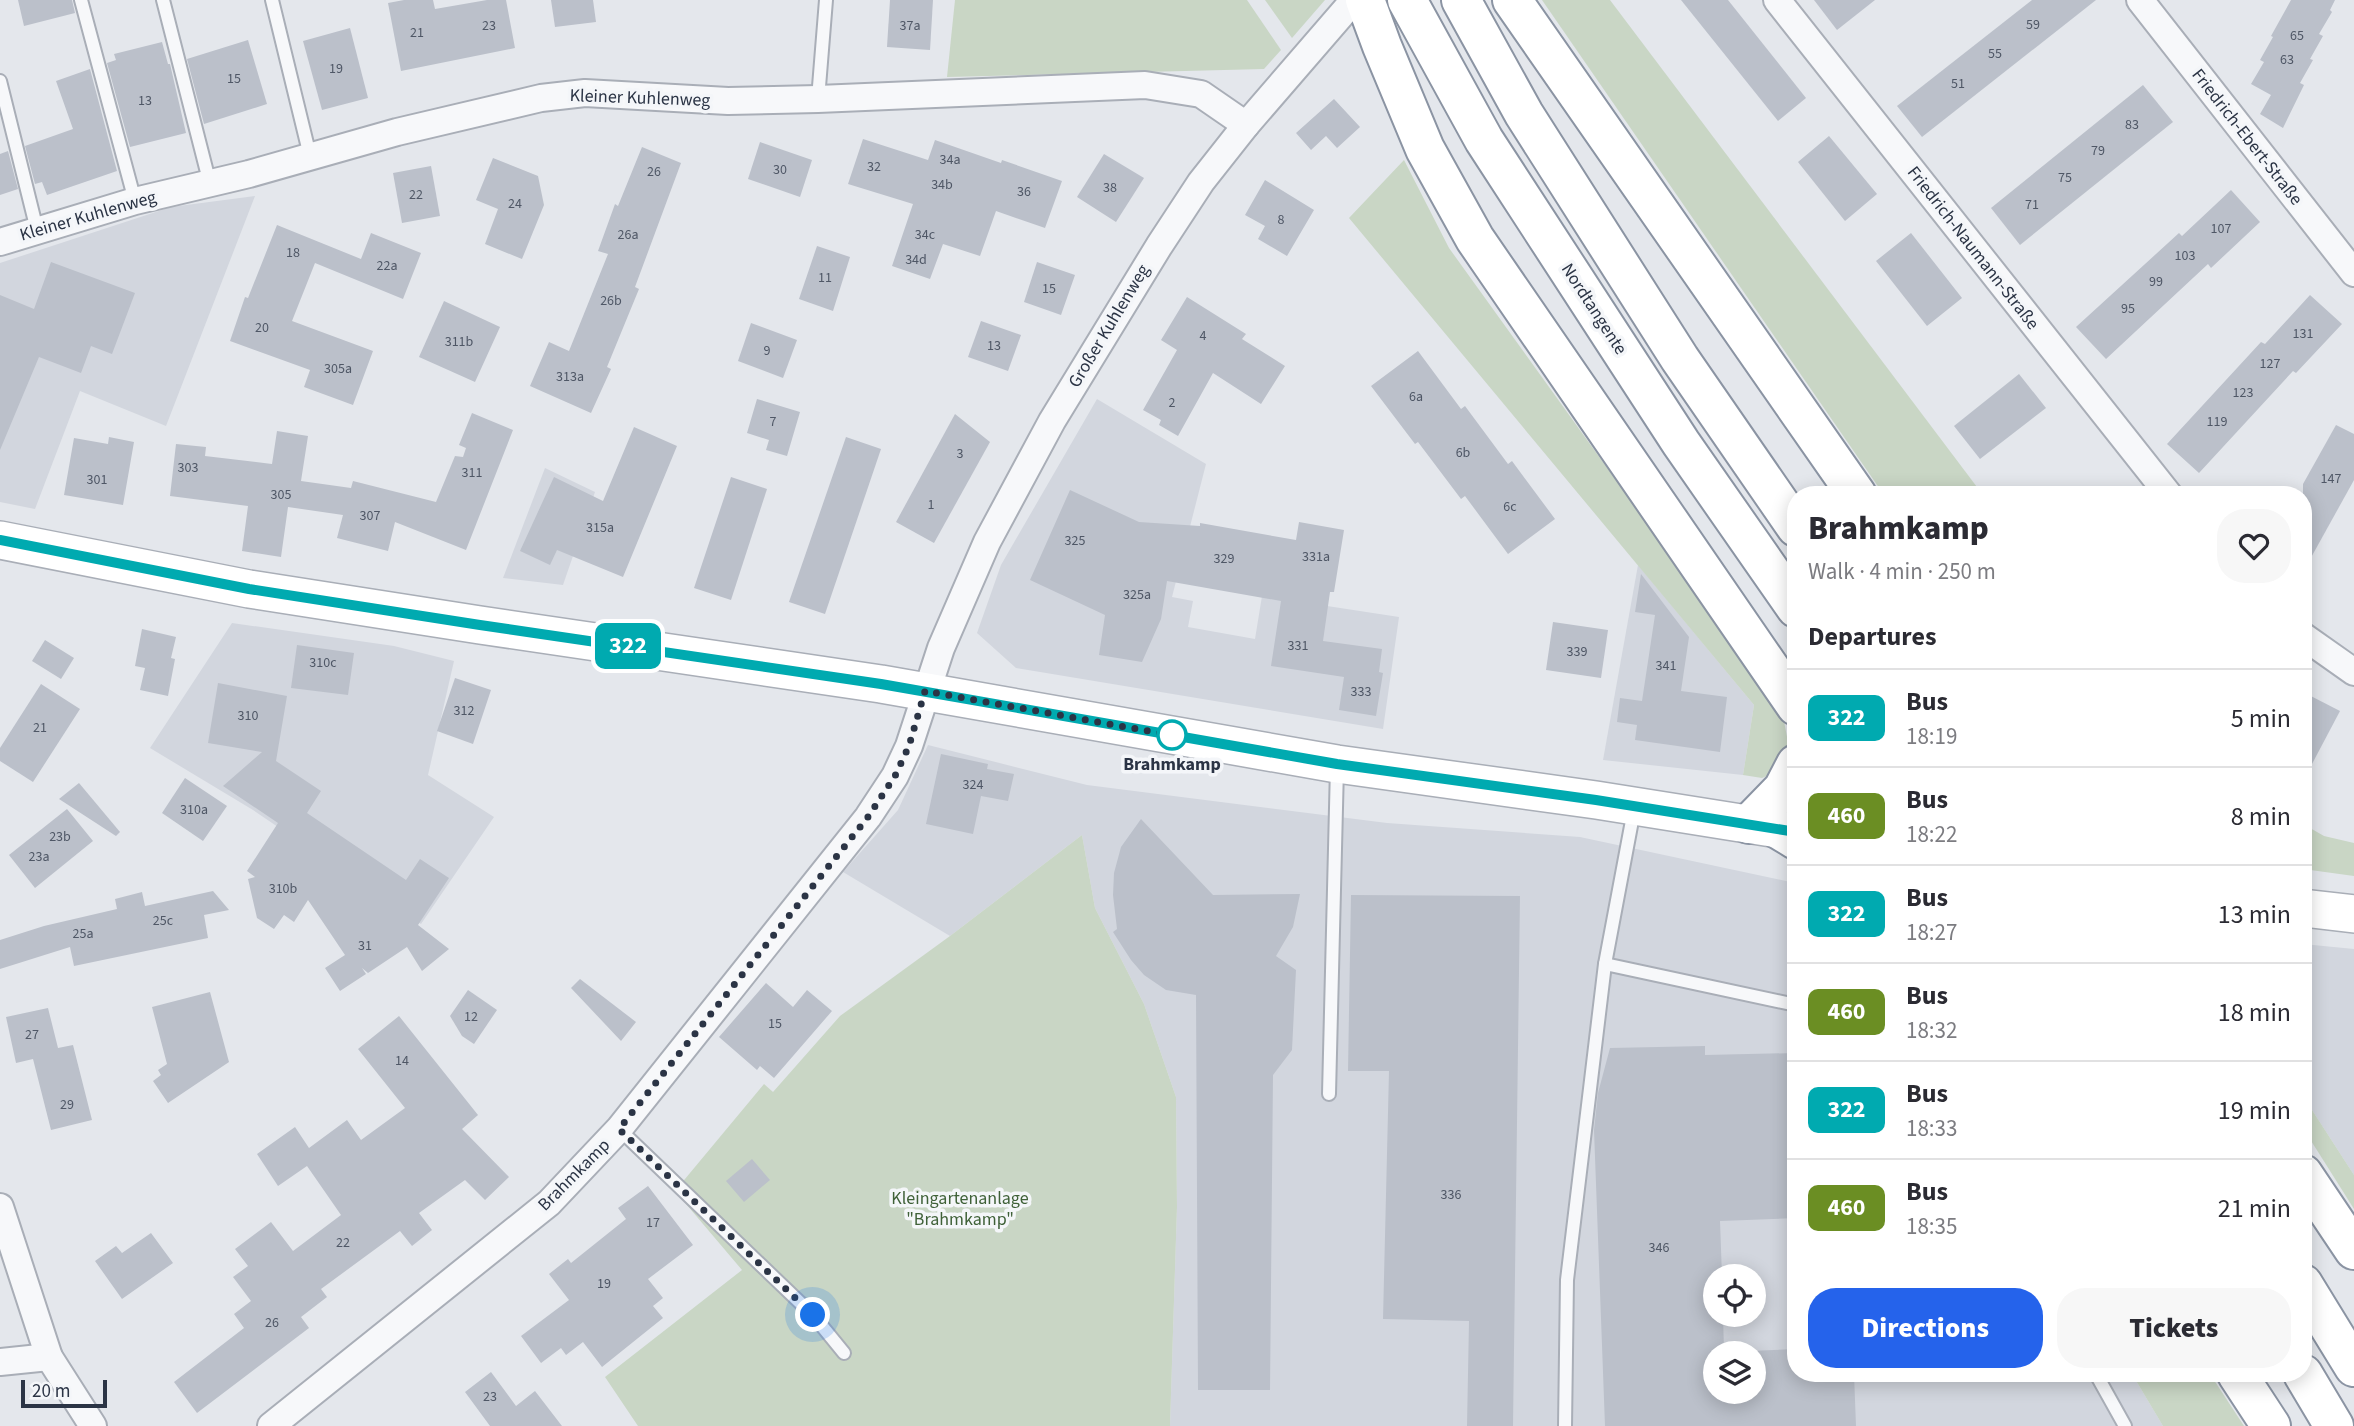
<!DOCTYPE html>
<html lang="en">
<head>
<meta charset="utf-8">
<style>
  :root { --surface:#fff; --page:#f7f7f7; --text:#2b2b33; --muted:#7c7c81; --line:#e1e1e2; --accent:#2563eb }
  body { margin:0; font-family:"Source Sans 3",sans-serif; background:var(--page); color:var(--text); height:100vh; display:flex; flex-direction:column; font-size:26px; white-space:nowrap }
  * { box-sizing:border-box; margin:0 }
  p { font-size:23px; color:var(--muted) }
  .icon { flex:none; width:38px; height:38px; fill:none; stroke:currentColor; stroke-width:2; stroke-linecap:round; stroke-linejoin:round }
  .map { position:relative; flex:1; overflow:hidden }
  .side { position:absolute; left:1787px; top:486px; width:525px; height:896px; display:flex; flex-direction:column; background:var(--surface); border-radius:28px; box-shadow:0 4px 18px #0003 }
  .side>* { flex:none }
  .badge { padding:0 14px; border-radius:10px; font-size:24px; line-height:46px }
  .tools { position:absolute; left:1703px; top:1264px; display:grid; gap:14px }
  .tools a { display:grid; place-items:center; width:63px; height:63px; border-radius:50%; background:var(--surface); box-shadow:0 4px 18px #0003; font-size:35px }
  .scale { position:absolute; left:21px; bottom:18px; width:86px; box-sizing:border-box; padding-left:7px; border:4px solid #2b3445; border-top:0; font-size:19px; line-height:24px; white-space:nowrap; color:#2b3445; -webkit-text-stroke:5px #f4f6f9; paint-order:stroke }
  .you { position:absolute; width:35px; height:35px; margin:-18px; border:5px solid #fff; border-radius:50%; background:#1a73e8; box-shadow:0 0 0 10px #1a73e833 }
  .map>.badge { position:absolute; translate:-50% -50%; box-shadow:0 0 0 4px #fff }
  h2 { padding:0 21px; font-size:26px; line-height:63px }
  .round { display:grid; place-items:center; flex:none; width:74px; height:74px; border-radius:28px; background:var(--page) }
  .overview { display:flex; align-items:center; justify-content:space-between; height:119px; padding:0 21px }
  h1 { font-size:33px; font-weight:800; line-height:52px }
  .button { display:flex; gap:14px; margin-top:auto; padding:14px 21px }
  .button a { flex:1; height:80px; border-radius:28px; background:var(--accent); color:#fff; font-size:28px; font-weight:800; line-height:80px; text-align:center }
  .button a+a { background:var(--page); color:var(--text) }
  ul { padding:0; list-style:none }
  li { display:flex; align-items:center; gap:21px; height:98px; padding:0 21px; border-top:2px solid var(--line) }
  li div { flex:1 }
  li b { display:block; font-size:26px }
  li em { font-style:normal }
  li .badge { min-width:77px; font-weight:700; text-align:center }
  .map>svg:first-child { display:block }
  .built { fill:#d2d6de; fill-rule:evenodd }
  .green { fill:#c9d6c5 }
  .building { fill:#bbc0ca; fill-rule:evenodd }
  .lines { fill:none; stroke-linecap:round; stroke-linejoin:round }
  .lane-casing { stroke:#a9aeb7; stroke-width:16 }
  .street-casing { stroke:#a9aeb7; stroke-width:30 }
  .secondary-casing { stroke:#a9aeb7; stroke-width:40 }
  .highway-casing { stroke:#8b94a3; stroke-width:42 }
  .lane { stroke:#f7f8fa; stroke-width:12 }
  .street { stroke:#f7f8fa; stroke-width:26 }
  .secondary { stroke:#fff; stroke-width:37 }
  .highway { stroke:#fff; stroke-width:38 }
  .line-casing { stroke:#fff; stroke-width:16 }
  .line { stroke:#00aab0; stroke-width:10 }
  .walk { stroke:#2b3445; stroke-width:7; stroke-dasharray:0 12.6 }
  .stop-dot { fill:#fff; stroke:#00aab0; stroke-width:3.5 }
  .labels { text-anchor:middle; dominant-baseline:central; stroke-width:7; stroke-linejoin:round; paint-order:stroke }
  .number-label { font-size:14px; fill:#4f5766 }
  .street-label { font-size:18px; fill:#2b3445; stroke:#f4f6f9 }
  .stop-label { font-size:18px; font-weight:bold; fill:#2b3445; stroke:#f4f6f9 }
  .park-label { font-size:18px; fill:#3f6138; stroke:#f4f6f9 }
</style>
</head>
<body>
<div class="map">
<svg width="2354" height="1426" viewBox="0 0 2354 1426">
  <rect width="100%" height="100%" fill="#e4e7ec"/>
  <g class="built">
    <path d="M255 196 166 426 80 391 35 509 0 502V263L171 207Z"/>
    <path d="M1097 399 1206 464 1172 597 1193 601 1188 627 1255 639 1262 596 1399 617 1383 729 1016 668 977 633 1001 565Z"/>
    <path d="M545 468 595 492 563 585 503 578Z"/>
    <path d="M1638 565 1754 705 1743 775 1603 760Z"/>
    <path d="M232 623 394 646 454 661 428 775 494 817 421 924 253 810 150 748Z"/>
    <path d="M928 745 1087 785 1387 823 1580 837 1795 883 1796 1374H2132L2163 1426H1170L1177 1207 1176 1097 1144 1004 1095 908 1082 835 950 936 843 872 898 810ZM1715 1276H1754V1314H1715ZM1715 1353H1754V1391H1715Z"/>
    <path d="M2303 944 2354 949V1175L2303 1096Z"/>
  </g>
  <g class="green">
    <path d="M955 0H1247L1281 50 1264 69 947 77Z"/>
    <path d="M1265 0H1325L1292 38Z"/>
    <path d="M1542 0H1610L1983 495H1884Z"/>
    <path d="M1404 160 1449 248 1782 711 1789 747 1774 773 1762 778 1743 775 1754 705 1349 218Z"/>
    <path d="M2303 824 2324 836 2354 843V876L2303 869Z"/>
    <path d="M1082 835 1095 908 1144 1004 1176 1097 1177 1207 1170 1426H638L605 1377 742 1270 675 1191 764 1084 773 1092 840 1016 950 936Z"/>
    <path d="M2303 1096 2354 1175V1209L2303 1128Z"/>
    <path d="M2132 1374H2210L2244 1426H2163Z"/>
  </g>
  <g class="building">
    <path d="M18 0H72L75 13 24 26Z"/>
    <path d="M404 0H433L435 9 487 0H506L515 48 401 71 388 3Z"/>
    <path d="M551 0H593L596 22 555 27Z"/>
    <path d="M890 0H933L930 50 887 47Z"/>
    <path d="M1681 0H1728L1806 98 1778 121Z"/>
    <path d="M1814 0H1875L1837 30Z"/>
    <path d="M2032 0H2096L1922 137 1897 106Z"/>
    <path d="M2291 0H2335L2330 10 2332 12 2319 34 2323 36 2310 59 2313 60 2300 83 2304 85 2283 128 2260 114 2271 95 2251 84 2264 62 2260 60 2273 37 2271 36Z"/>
    <path d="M350 28 368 98 322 110 303 41Z"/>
    <path d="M248 40 267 104 204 124 187 59Z"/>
    <path d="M162 42 168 64H170L186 133 130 147 107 63 116 60 114 54Z"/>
    <path d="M90 69 117 171 47 195 42 182 35 184 25 146 73 129 56 81Z"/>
    <path d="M2143 85 2173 122 2020 245 1991 208Z"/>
    <path d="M1334 99 1360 127 1337 148 1326 136 1311 150 1296 133Z"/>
    <path d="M1829 136 1877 194 1845 221 1798 162Z"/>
    <path d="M863 139 928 160 935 140 1001 163 1002 160 1062 181 1045 228 996 211 980 256 943 244 930 279 892 266 913 204 848 184Z"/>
    <path d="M760 142 812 160 800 197 748 179Z"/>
    <path d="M642 147 681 163 635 287 639 289 607 367 611 369 591 413 530 386 549 342 569 351 608 254 598 251 615 204 618 206Z"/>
    <path d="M8 151 18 189 0 195V154Z"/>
    <path d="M1104 154 1144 178 1116 222 1077 197Z"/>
    <path d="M493 158 538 176 544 205 522 259 485 244 498 209 476 200Z"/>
    <path d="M431 166 440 216 402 223 393 173Z"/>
    <path d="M1265 180 1314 210 1287 256 1258 239 1265 226 1245 215Z"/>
    <path d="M2231 190 2260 222 2211 268 2208 264 2106 359 2076 327 2179 233 2182 236Z"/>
    <path d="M277 225 361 259 371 233 421 253 403 299 315 263 292 321 373 351 353 405 304 387 310 370 230 341 245 297 248 298Z"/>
    <path d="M1911 233 1962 298 1927 326 1876 261Z"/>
    <path d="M817 246 850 257 833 311 799 299Z"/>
    <path d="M51 262 135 293 112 354 91 346 81 373 39 357 0 450V295L34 309Z"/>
    <path d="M1037 262 1075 275 1061 315 1024 302Z"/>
    <path d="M2310 295 2342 324 2296 373 2293 371 2199 473 2167 444 2261 342 2265 344Z"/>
    <path d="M1187 297 1246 334 1242 339 1285 366 1261 404 1213 373 1178 436 1159 425 1161 420 1143 410 1177 350 1161 340Z"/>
    <path d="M444 301 500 327 475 382 419 357Z"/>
    <path d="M981 321 1021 335 1008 371 968 357Z"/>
    <path d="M751 323 797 340 783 378 738 361Z"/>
    <path d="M1418 351 1461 409 1465 406 1508 464 1512 461 1555 519 1508 554 1465 496 1461 499 1418 442 1415 444 1371 386Z"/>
    <path d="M2019 374 2046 408 1980 459 1954 426Z"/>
    <path d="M757 399 800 412 787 456 766 450 769 440 747 433Z"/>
    <path d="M472 413 513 430 466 550 395 522 388 551 337 538 343 515 288 507 281 557 242 551 248 506 170 496 176 444 206 447 205 456 272 464 277 431 308 436 301 481 351 488 353 481 436 502 455 456 463 457 466 448 459 445Z"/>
    <path d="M955 414 990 442 934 543 896 522Z"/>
    <path d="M2336 425 2354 434V480L2303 572V484Z"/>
    <path d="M634 427 677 446 623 577 557 550 550 565 520 551 554 477 603 501Z"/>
    <path d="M109 437 134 442 123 505 64 495 74 438 108 444Z"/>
    <path d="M846 437 881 449 825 614 789 602Z"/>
    <path d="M731 477 767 489 731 600 694 588Z"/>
    <path d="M1070 490 1139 522 1200 526V523L1296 540 1299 522 1344 530 1334 592H1330L1323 641 1382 649 1379 672 1383 673 1376 716 1339 710 1344 677 1271 666 1281 601 1167 581 1161 619 1142 662 1099 655 1105 615 1030 580Z"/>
    <path d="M1641 574 1689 637 1681 691 1727 697 1720 752 1635 740 1637 725 1617 722 1620 698 1642 701 1655 615 1635 612Z"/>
    <path d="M1553 622 1608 630 1601 678 1546 670Z"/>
    <path d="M142 629 176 637 171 658 175 659 168 696 140 690 145 668 135 666Z"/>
    <path d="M45 640 74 658 61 679 32 661Z"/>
    <path d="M297 645 354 653 348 695 291 688Z"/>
    <path d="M455 678 491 690 473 744 437 731Z"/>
    <path d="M218 683 287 696 276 761 321 791 307 813 406 880 420 859 449 878 418 925 449 949 422 971 407 947 368 973 362 968 366 974 340 991 325 968 345 955 308 900 294 922 284 915 274 929 257 918 248 879 255 877 247 871 278 823 223 786 262 752 208 743Z"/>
    <path d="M41 684 80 709 33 782 0 761V748Z"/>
    <path d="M2303 692 2340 711 2303 781Z"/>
    <path d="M941 754 988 764 987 769 1014 774 1008 801 981 796 973 834 926 824Z"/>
    <path d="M185 778 227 806 203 841 162 813Z"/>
    <path d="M79 783 120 832 116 836 59 799Z"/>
    <path d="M67 809 93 841 35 888 9 855Z"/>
    <path d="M1141 819 1213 895 1300 894 1293 927 1276 956 1296 970 1292 1050 1273 1075 1270 1390H1198L1196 995 1166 990 1144 975 1131 960 1113 932 1117 929 1113 895 1114 873 1121 847Z"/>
    <path d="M213 891 229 910 204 915 208 938 74 966 70 947 0 969V940L44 926 117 909 115 899 142 892 145 906Z"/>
    <path d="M1351 895 1520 896 1513 1426H1467L1469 1321 1383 1319 1389 1071H1348Z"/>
    <path d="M580 979 636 1022 621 1041 571 988Z"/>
    <path d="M766 983 793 1007 807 990 832 1011 774 1078 760 1066 757 1070 719 1037Z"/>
    <path d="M468 990 497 1010 474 1044 462 1036 450 1016Z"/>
    <path d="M210 992 229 1062 168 1103 153 1081 161 1075 158 1070 167 1064 152 1007Z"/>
    <path d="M48 1008 58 1048 73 1045 92 1120 51 1130 33 1059 16 1063 6 1017Z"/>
    <path d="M399 1016 478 1115 462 1129 509 1177 485 1200 465 1180 419 1213 432 1230 412 1246 400 1231 321 1289 327 1297 301 1317 309 1328 197 1413 174 1382 244 1328 234 1314 251 1301 233 1277 248 1266 235 1249 271 1222 293 1251 341 1215 307 1166 278 1186 257 1154 295 1127 309 1148 347 1120 361 1140 405 1108 358 1049Z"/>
    <path d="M1705 1046V1055L1796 1053V1218L1720 1221 1722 1276H1715V1314H1723L1724 1352 1796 1349V1374H1854L1856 1426H1605L1594 1130 1598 1093 1610 1048ZM1715 1353H1754V1391H1715Z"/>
    <path d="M752 1159 770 1180 744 1202 726 1181Z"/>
    <path d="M648 1186 693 1245 648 1279 663 1298 653 1306 663 1318 602 1367 583 1342 566 1355 561 1348 541 1363 521 1336 569 1300 549 1274 568 1259 571 1263 626 1219 618 1208Z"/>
    <path d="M151 1233 173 1263 122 1299 95 1261 116 1246 122 1253Z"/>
    <path d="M491 1372 516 1406 535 1391 562 1426H490L465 1392Z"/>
  </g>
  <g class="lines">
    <g class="lane-casing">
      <g id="lane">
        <path d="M81 0 135 201"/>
        <path d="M163 0 210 184"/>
        <path d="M272 0 310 156"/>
        <path d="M0 81 37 230"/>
        <path d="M818 99 826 0"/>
        <path d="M1634 810 1605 964 1796 1005"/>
        <path d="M1329 1094 1337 767"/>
        <path d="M619 1129 813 1315 844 1353"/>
        <path d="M2096 1374 2125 1426"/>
        <path d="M1565 1426 1567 1280 1605 964"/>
      </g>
    </g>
    <g class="street-casing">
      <g id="street">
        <path d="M1777 0 2169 495"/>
        <path d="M2140 0 2354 273"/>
        <path d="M0 242 135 201 249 174 397 132 541 98 585 93 728 101 818 99 1145 85 1201 94 1246 125"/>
        <path d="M2303 636 2354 672"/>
        <path d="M0 1207 49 1357 93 1426"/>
        <path d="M0 1362 49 1357"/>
        <path d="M271 1426 549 1203 619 1129 868 817 895 776 909 746 941 648 987 542 1052 421 1159 246 1201 182 1246 125 1354 0"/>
      </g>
    </g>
    <g class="secondary-casing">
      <g id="secondary">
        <path d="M0 540 249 589 480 625 881 684 1337 764 1596 800 1778 829"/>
        <path d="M2303 908 2354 914"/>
      </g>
    </g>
    <g class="highway-casing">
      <g id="highway">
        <path d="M1365 0 1382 46 1425 149 1475 239 1796 706"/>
        <path d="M1407 0 1484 140 1681 443 1796 608"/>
        <path d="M1461 0 1524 114 1680 359 1796 527"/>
        <path d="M1512 0 1857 495"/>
        <path d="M1749 824 1783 789 1796 764"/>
        <path d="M1778 829 1796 840"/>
        <path d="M2303 1174 2354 1250"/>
        <path d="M2303 1284 2354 1367"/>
        <path d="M2237 1374 2271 1426"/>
        <path d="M2303 1374 2334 1426"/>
      </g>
    </g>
    <use href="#lane" class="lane"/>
    <use href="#street" class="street"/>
    <use href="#secondary" class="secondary"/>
    <use href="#highway" class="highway"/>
  </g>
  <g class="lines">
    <g class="line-casing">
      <path id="line" d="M0 540 249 589 480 625 881 684 1337 764 1596 800 1796 832"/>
    </g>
    <use href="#line" class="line"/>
    <path class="walk" d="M813 1315 619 1129 868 817 895 776 909 746 925 691 1176 736 1172 735"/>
  </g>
  <circle class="stop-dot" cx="1172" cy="735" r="14"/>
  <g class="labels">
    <g class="number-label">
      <text x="2033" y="25">59</text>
      <text x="489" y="26">23</text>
      <text x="910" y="26">37a</text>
      <text x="417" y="33">21</text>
      <text x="2297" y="36">65</text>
      <text x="1995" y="54">55</text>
      <text x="2287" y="60">63</text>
      <text x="336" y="69">19</text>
      <text x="234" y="79">15</text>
      <text x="1958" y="84">51</text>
      <text x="145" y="101">13</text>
      <text x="2132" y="125">83</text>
      <text x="2098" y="151">79</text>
      <text x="950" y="160">34a</text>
      <text x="874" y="167">32</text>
      <text x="780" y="170">30</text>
      <text x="654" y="172">26</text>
      <text x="2065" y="178">75</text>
      <text x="942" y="185">34b</text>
      <text x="1110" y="188">38</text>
      <text x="1024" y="192">36</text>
      <text x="416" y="195">22</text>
      <text x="515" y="204">24</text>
      <text x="2032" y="205">71</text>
      <text x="1281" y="220">8</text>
      <text x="2221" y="229">107</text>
      <text x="628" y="235">26a</text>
      <text x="925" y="235">34c</text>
      <text x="293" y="253">18</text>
      <text x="2185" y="256">103</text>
      <text x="916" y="260">34d</text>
      <text x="387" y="266">22a</text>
      <text x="825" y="278">11</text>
      <text x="2156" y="282">99</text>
      <text x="1049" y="289">15</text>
      <text x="611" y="301">26b</text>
      <text x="2128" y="309">95</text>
      <text x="262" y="328">20</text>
      <text x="2303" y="334">131</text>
      <text x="1203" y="336">4</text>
      <text x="459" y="342">311b</text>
      <text x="994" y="346">13</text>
      <text x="767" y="351">9</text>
      <text x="2270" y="364">127</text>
      <text x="338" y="369">305a</text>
      <text x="570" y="377">313a</text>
      <text x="2243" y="393">123</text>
      <text x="1416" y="397">6a</text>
      <text x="1172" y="403">2</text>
      <text x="773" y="422">7</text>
      <text x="2217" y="422">119</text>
      <text x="1463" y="453">6b</text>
      <text x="960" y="454">3</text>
      <text x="188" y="468">303</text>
      <text x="472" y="473">311</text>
      <text x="2331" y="479">147</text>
      <text x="97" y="480">301</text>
      <text x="281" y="495">305</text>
      <text x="931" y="505">1</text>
      <text x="1510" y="507">6c</text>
      <text x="370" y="516">307</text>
      <text x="600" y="528">315a</text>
      <text x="1075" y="541">325</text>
      <text x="1316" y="557">331a</text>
      <text x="1224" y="559">329</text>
      <text x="1137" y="595">325a</text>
      <text x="1298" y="646">331</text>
      <text x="1577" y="652">339</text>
      <text x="323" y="663">310c</text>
      <text x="1666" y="666">341</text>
      <text x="1361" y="692">333</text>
      <text x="464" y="711">312</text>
      <text x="248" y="716">310</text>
      <text x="40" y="728">21</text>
      <text x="973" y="785">324</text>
      <text x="194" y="810">310a</text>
      <text x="60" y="837">23b</text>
      <text x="39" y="857">23a</text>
      <text x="283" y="889">310b</text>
      <text x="163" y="921">25c</text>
      <text x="83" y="934">25a</text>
      <text x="365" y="946">31</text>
      <text x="471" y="1017">12</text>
      <text x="775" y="1024">15</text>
      <text x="32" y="1035">27</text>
      <text x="402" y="1061">14</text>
      <text x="67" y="1105">29</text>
      <text x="1451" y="1195">336</text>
      <text x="653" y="1223">17</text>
      <text x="343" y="1243">22</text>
      <text x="1659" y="1248">346</text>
      <text x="604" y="1284">19</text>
      <text x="272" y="1323">26</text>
      <text x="490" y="1397">23</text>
    </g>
    <g class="street-label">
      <text transform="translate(640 98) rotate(2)">Kleiner Kuhlenweg</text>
      <text transform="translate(2247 137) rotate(52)">Friedrich-Ebert-Straße</text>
      <text transform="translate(88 216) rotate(-16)">Kleiner Kuhlenweg</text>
      <text transform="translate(1973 248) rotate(52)">Friedrich-Naumann-Straße</text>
      <text transform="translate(1594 309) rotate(57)">Nordtangente</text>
      <text transform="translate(1109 326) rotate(-59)">Großer Kuhlenweg</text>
      <text transform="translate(574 1175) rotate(-45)">Brahmkamp</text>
    </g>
    <g class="stop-label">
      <text x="1172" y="764">Brahmkamp</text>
    </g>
    <g class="park-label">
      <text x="960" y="1198">Kleingartenanlage<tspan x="960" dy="21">"Brahmkamp"</tspan></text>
    </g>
  </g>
</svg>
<div class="tools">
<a><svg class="icon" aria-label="locate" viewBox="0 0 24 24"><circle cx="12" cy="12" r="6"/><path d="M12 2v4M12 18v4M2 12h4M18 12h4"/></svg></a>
<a><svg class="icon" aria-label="layers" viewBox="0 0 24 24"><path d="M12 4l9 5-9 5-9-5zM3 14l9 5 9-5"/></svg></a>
</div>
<div class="scale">20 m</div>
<div class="you" style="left:813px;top:1315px"></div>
<b class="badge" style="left:628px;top:646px;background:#00aab0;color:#fff">322</b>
<section class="side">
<div class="overview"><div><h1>Brahmkamp</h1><p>Walk · 4 min · 250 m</p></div><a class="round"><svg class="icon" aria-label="heart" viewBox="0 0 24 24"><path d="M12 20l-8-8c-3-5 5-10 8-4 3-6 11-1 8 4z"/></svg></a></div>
<h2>Departures</h2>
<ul>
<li><span class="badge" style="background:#00aab0;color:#fff">322</span><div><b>Bus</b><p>18:19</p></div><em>5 min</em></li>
<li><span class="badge" style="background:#6b8e23;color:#fff">460</span><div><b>Bus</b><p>18:22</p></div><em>8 min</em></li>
<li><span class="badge" style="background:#00aab0;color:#fff">322</span><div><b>Bus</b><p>18:27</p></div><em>13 min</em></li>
<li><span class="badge" style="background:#6b8e23;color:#fff">460</span><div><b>Bus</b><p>18:32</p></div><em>18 min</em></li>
<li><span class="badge" style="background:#00aab0;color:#fff">322</span><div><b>Bus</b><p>18:33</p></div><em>19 min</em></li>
<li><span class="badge" style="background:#6b8e23;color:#fff">460</span><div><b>Bus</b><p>18:35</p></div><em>21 min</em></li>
</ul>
<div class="button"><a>Directions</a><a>Tickets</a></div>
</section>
</div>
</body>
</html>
